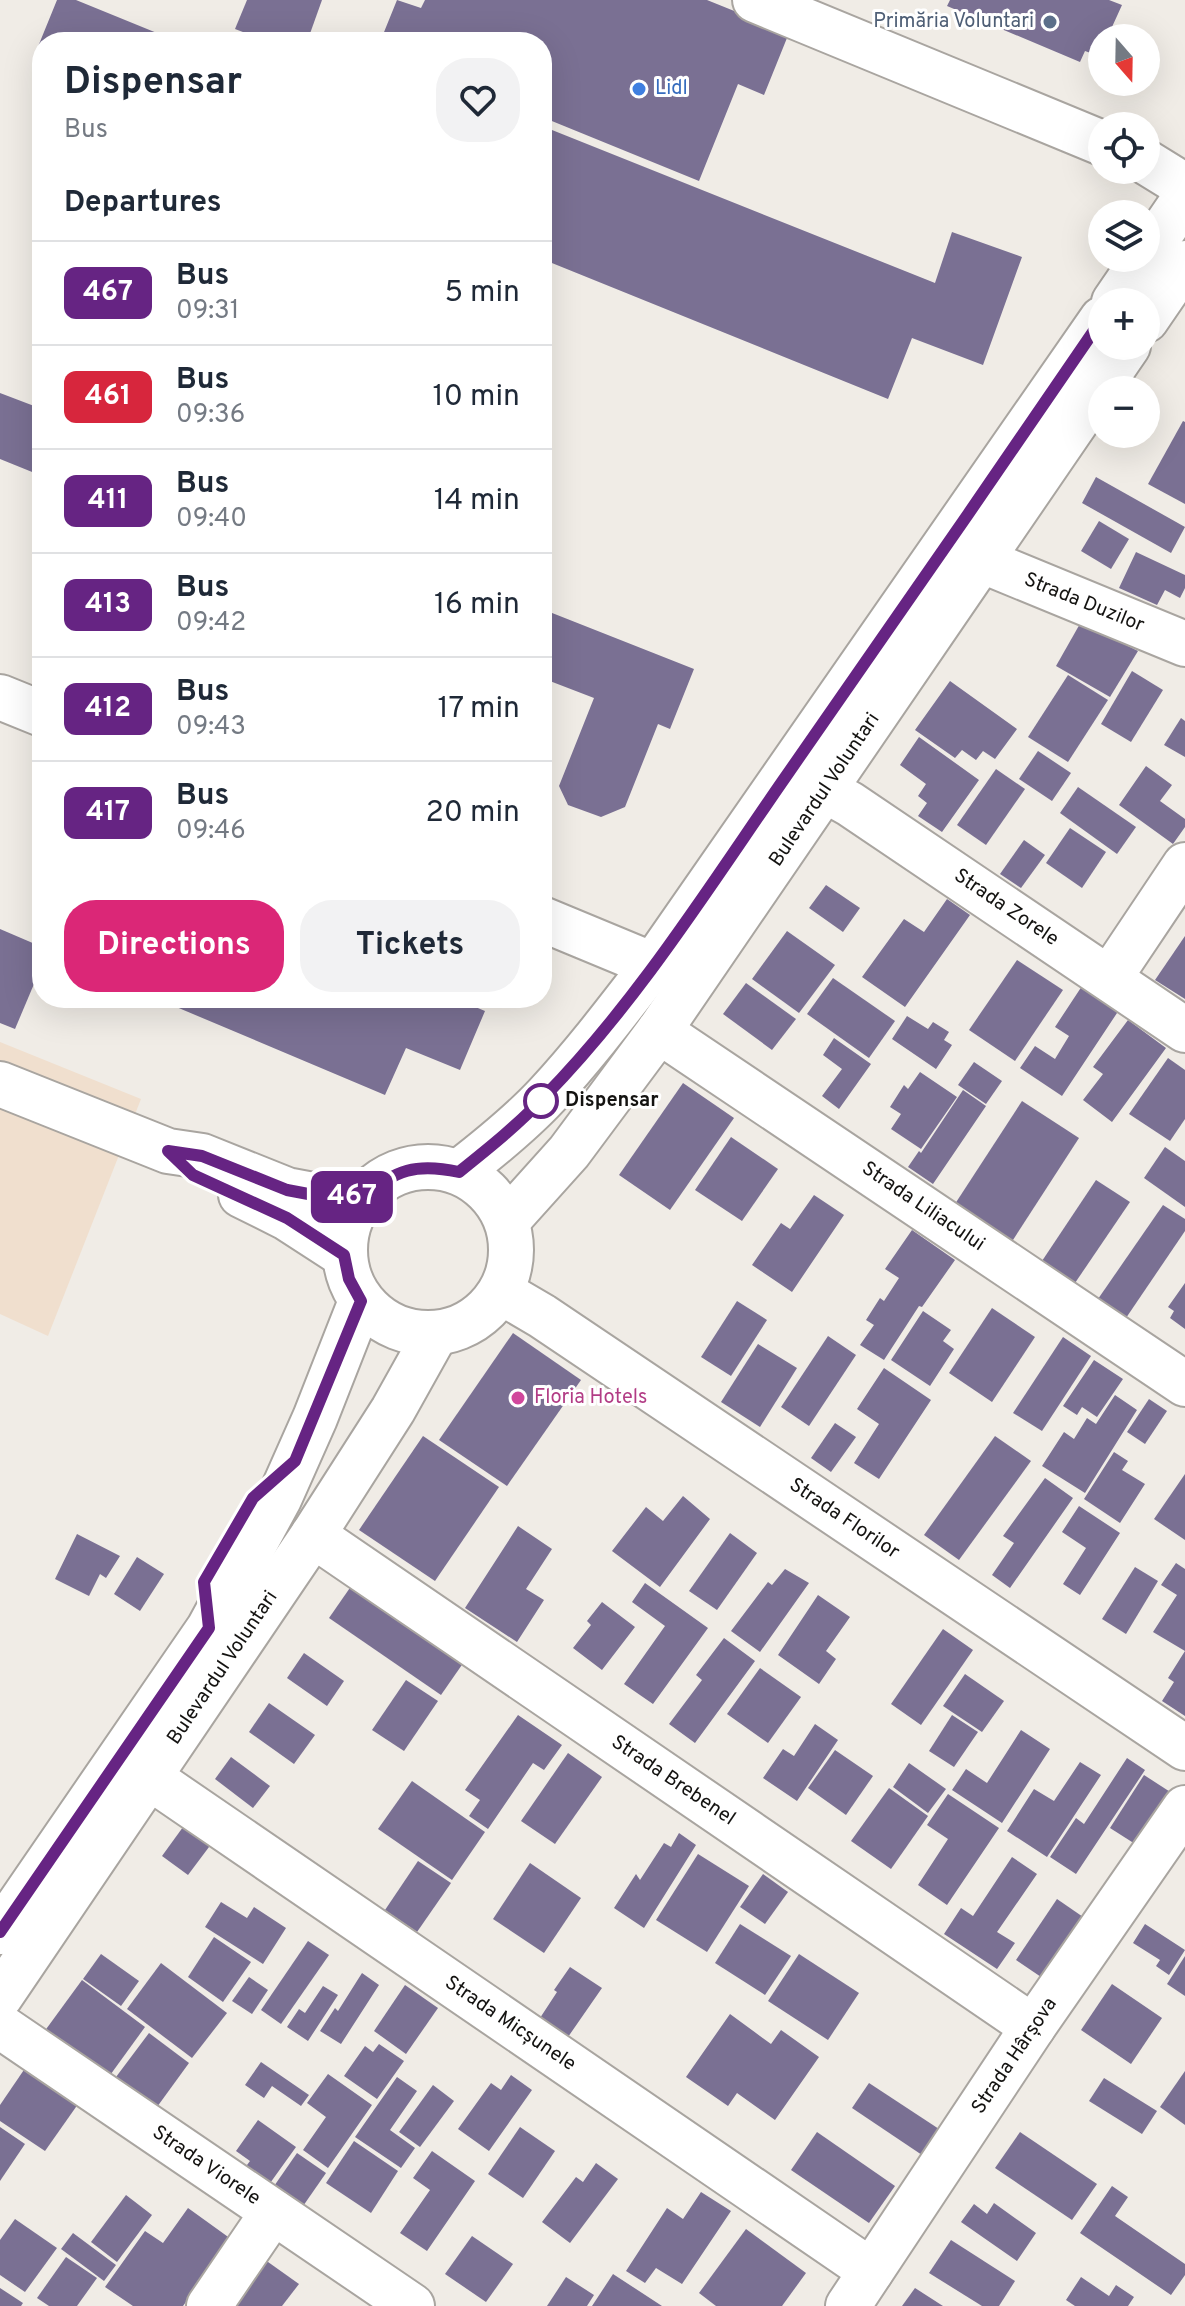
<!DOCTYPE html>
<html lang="en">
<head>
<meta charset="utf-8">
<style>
  :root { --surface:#fff; --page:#f2f2f3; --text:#1f2937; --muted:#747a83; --line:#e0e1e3; --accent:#db2777 }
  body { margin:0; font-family:Overpass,sans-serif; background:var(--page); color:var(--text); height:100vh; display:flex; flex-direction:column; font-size:30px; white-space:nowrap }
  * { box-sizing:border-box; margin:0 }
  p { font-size:26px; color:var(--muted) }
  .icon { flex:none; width:44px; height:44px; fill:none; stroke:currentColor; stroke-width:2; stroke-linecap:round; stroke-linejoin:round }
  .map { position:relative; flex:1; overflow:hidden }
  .sheet { position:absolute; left:32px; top:32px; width:520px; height:976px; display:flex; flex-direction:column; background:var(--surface); border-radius:32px; box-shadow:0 8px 32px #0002 }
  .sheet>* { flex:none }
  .badge { padding:0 16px; border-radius:12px; font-size:28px; line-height:52px }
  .needle { width:52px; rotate:160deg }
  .tools { position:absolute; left:1088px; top:24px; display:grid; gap:16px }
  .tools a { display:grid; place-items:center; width:72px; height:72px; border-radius:50%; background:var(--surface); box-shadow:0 8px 32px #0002; font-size:40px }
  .map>.badge { position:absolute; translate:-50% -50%; box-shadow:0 0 0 4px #fff }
  h2 { padding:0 32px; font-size:30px; line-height:72px }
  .round { display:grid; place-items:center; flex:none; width:84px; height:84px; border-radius:32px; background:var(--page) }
  .headline { display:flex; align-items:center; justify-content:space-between; height:136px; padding:0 32px }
  h1 { font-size:38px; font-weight:700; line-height:60px }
  .button { display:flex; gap:16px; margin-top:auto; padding:16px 32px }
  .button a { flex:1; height:92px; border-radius:32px; background:var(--accent); color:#fff; font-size:32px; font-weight:700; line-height:92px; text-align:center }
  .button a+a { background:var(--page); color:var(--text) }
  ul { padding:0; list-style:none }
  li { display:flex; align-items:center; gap:24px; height:104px; padding:0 32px; border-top:2px solid var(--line) }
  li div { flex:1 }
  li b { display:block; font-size:30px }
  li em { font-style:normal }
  li .badge { min-width:88px; font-weight:700; text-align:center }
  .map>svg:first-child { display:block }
  .commercial { fill:#f0dfce }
  .building { fill:#7a7093 }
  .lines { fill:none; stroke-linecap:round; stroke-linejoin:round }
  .minor-casing { stroke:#a9a5a0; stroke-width:48 }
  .highway-casing { stroke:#a9a5a0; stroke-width:48 }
  .minor { stroke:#fff; stroke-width:44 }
  .highway { stroke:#fff; stroke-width:44 }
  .line-casing { stroke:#fff; stroke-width:18 }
  .line { stroke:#662483; stroke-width:12 }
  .service-dot { fill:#5c6f8a; stroke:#fff; stroke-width:3 }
  .shop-dot { fill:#3f7fe0; stroke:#fff; stroke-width:3 }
  .stop-dot { fill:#fff; stroke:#662483; stroke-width:4 }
  .hotel-dot { fill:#d1479c; stroke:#fff; stroke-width:3 }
  .labels { text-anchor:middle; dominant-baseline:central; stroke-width:6; stroke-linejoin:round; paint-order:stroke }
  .service-label { font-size:20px; fill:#4e5e75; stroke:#fff; text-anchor:end }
  .shop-label { font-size:20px; fill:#366cbe; stroke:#fff; text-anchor:start }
  .street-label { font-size:20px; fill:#141311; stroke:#fff }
  .stop-label { font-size:20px; font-weight:bold; fill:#141311; stroke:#fff; text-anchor:start }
  .hotel-label { font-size:20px; fill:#b23c85; stroke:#fff; text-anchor:start }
</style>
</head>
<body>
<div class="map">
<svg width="1185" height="2306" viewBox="0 0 1185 2306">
  <rect width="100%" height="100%" fill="#f0ece6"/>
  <path class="commercial" d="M0 1042 141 1099 48 1336 0 1314Z"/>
  <g class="building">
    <path d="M57 0H76L179 42H42V57L35 54Z"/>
    <path d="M247 0H322L307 42H269L235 29Z"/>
    <path d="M397 0 421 8 425 0H707L789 33 764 95 738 84 699 181 542 117V42H380Z"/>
    <path d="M950 0H1109L1122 5 1107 38H1102L1099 56 1085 51 1080 62 947 6Z"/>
    <path d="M542 126 935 283 952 232 1022 257 983 365 912 338 888 399 542 259Z"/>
    <path d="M0 393 42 409V476L0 459Z"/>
    <path d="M1183 421 1185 422V504L1148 484Z"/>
    <path d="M1096 477 1185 527 1171 553 1082 503Z"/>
    <path d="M1099 521 1129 539 1111 569 1081 551Z"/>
    <path d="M1136 552 1185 575V588L1180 598 1165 590 1157 605 1119 588Z"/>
    <path d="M542 609 694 669 670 729 658 724 625 807 601 817 568 805 559 786 594 698 542 678Z"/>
    <path d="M1081 622 1138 651 1110 697 1056 666Z"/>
    <path d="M1132 671 1163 690 1131 742 1101 724Z"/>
    <path d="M1068 675 1108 700 1068 762 1028 737Z"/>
    <path d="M950 681 1017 729 995 759 983 751 976 760 962 750 955 758 915 730Z"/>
    <path d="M1181 718 1185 721V757L1164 745Z"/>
    <path d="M919 737 979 780 942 832 918 816 927 803 918 796 926 784 900 765Z"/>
    <path d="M1038 751 1071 773 1052 801 1019 779Z"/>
    <path d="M1146 766 1172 785 1160 801 1185 819V827L1173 844 1119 805Z"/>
    <path d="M996 769 1025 789 986 845 957 825Z"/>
    <path d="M1078 787 1136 827 1117 854 1060 813Z"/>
    <path d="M1070 828 1106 852 1082 888 1046 863Z"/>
    <path d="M1024 840 1045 855 1021 888 1000 874Z"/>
    <path d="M826 885 860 908 843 932 809 908Z"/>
    <path d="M947 899 970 915 905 1007 862 977 904 919 924 932Z"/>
    <path d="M42 910V933L33 928Z"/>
    <path d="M0 929 42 947V965L15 1029 0 1023Z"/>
    <path d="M787 931 835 965 799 1013 752 979Z"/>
    <path d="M1185 936V999L1155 980Z"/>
    <path d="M1017 960 1063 990 1015 1061 969 1030Z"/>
    <path d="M833 978 895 1021 869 1058 807 1014Z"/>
    <path d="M746 983 796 1019 772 1050 723 1014Z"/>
    <path d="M1082 986 1119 1010 1062 1096 1020 1068 1035 1046 1055 1059 1069 1036 1055 1027Z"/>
    <path d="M155 998H454L485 1011 460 1070 406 1048 385 1095Z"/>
    <path d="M907 1016 928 1029 933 1022 949 1032 944 1040 952 1045 936 1069 892 1039Z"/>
    <path d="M1128 1020 1166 1048 1112 1122 1083 1100 1103 1074 1093 1067Z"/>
    <path d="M834 1038 871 1064 839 1109 822 1096 842 1069 823 1055Z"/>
    <path d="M1168 1058 1185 1070V1119L1170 1141 1129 1114Z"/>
    <path d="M974 1062 1002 1081 986 1104 958 1085Z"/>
    <path d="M920 1072 957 1097 921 1149 891 1129 901 1114 890 1107 904 1085 908 1089Z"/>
    <path d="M683 1083 734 1118 670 1210 619 1175Z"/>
    <path d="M963 1090 986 1106 933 1184 908 1167 919 1151 921 1153Z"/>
    <path d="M1022 1101 1079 1138 1011 1243 953 1207Z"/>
    <path d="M731 1137 778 1169 742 1221 695 1190Z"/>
    <path d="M1165 1147 1185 1161V1207L1144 1178Z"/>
    <path d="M1096 1180 1130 1202 1075 1283 1042 1261Z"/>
    <path d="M814 1195 844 1215 792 1292 752 1265 781 1223 790 1229Z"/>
    <path d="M1163 1205 1185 1219V1231L1126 1318 1098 1299Z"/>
    <path d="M912 1230 955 1260 922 1307 919 1306 884 1360 860 1345 874 1325 866 1320 880 1298 884 1301 899 1278 885 1269Z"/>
    <path d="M1185 1283V1329L1170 1318 1174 1311 1168 1307Z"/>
    <path d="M737 1301 767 1320 731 1376 701 1357Z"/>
    <path d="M992 1308 1035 1337 992 1402 949 1373Z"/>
    <path d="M923 1311 951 1330 943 1341 954 1349 930 1386 891 1360Z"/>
    <path d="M513 1333 581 1380 507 1486 439 1440Z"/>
    <path d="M828 1336 856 1355 809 1426 781 1407Z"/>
    <path d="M1063 1337 1091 1356 1042 1431 1013 1413Z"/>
    <path d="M758 1344 797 1368 760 1427 721 1402Z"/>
    <path d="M1094 1360 1123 1379 1097 1417 1082 1407 1077 1415 1063 1406Z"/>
    <path d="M884 1368 931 1400 879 1479 854 1463 879 1424 857 1409Z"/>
    <path d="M1115 1395 1137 1410 1085 1493 1042 1466 1064 1432 1074 1439 1087 1418 1096 1424Z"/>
    <path d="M1149 1399 1167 1411 1145 1444 1127 1432Z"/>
    <path d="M835 1423 856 1437 831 1472 811 1458Z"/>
    <path d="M423 1436 499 1487 435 1581 359 1530Z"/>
    <path d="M995 1436 1031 1461 959 1560 924 1535Z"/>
    <path d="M1114 1452 1128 1461 1122 1470 1145 1484 1120 1523 1084 1499Z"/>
    <path d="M1185 1474V1540L1154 1519Z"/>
    <path d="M1045 1478 1073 1498 1010 1588 992 1575 1014 1543 1003 1536Z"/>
    <path d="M683 1496 710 1519 660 1587 612 1551 646 1507 663 1521Z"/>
    <path d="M1079 1506 1120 1533 1080 1595 1063 1584 1086 1548 1062 1532Z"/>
    <path d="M518 1526 552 1549 526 1589 544 1600 517 1642 465 1608Z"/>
    <path d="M730 1533 757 1553 717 1610 689 1591Z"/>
    <path d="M77 1534 120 1556 106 1578 100 1574 89 1596 55 1579Z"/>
    <path d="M137 1557 164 1574 140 1611 114 1594Z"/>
    <path d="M1176 1563 1185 1569V1651L1153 1632 1177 1595 1161 1585Z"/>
    <path d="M1135 1567 1158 1581 1126 1634 1102 1619Z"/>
    <path d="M785 1569 809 1583 760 1652 731 1631 768 1582 772 1585Z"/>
    <path d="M354 1582 466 1659 441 1695 329 1618Z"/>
    <path d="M645 1583 708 1628 653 1704 624 1684 665 1626 632 1602Z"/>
    <path d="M818 1595 850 1617 826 1651 836 1659 819 1684 778 1655Z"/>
    <path d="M602 1602 635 1627 602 1670 573 1648 591 1625 587 1621Z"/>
    <path d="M943 1629 973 1650 921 1725 891 1704Z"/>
    <path d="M724 1638 755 1661 695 1743 669 1724 702 1680 696 1675Z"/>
    <path d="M1185 1651V1716L1162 1701 1174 1682 1168 1678Z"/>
    <path d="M304 1653 344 1681 327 1706 287 1678Z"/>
    <path d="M760 1668 801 1697 768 1743 727 1714Z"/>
    <path d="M965 1674 1004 1701 982 1732 943 1706Z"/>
    <path d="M406 1680 438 1701 404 1751 372 1730Z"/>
    <path d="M269 1703 315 1735 294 1764 249 1732Z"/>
    <path d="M518 1715 562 1745 544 1770 533 1763 488 1829 469 1816 480 1800 465 1790Z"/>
    <path d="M952 1715 978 1732 954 1767 929 1751Z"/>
    <path d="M815 1724 838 1740 797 1801 763 1778 783 1749 794 1756Z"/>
    <path d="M1021 1730 1050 1749 1002 1823 952 1790 966 1769 987 1783Z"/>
    <path d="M835 1750 873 1776 846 1815 808 1788Z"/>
    <path d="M568 1753 602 1777 555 1844 521 1821Z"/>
    <path d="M231 1757 270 1786 253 1808 215 1779Z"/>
    <path d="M1127 1758 1145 1770 1076 1874 1050 1857 1076 1818 1084 1824Z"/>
    <path d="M1080 1762 1101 1775 1047 1857 1007 1831 1034 1789 1054 1801Z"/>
    <path d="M909 1763 946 1789 928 1813 893 1787Z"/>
    <path d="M1144 1775 1178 1797 1143 1849 1110 1828Z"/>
    <path d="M412 1781 485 1832 452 1880 378 1829Z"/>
    <path d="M889 1788 928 1816 891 1869 851 1841Z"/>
    <path d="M948 1794 999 1828 947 1905 918 1885 948 1839 927 1825Z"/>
    <path d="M191 1816 218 1835 188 1875 162 1856Z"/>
    <path d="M679 1833 696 1845 644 1928 614 1908 636 1874 640 1880 664 1843 671 1847Z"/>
    <path d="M698 1854 749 1886 707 1952 656 1920Z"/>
    <path d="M1012 1857 1037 1874 997 1932 1015 1943 997 1969 944 1934 961 1908 973 1916Z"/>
    <path d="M418 1861 451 1883 417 1932 385 1910Z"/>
    <path d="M530 1863 581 1898 544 1953 493 1919Z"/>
    <path d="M763 1874 788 1892 765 1924 740 1907Z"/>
    <path d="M1057 1899 1086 1919 1044 1979 1016 1960Z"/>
    <path d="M221 1902 247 1918 254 1907 286 1928 263 1964 205 1927Z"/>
    <path d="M740 1924 791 1956 765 1995 715 1963Z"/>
    <path d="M1145 1924 1185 1950 1169 1975 1156 1966 1160 1960 1133 1943Z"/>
    <path d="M214 1937 251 1962 223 2002 188 1977Z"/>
    <path d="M308 1941 329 1955 281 2024 261 2010Z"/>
    <path d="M101 1954 139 1981 121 2006 83 1979Z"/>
    <path d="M799 1954 859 1993 828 2040 768 2001Z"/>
    <path d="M1185 1956V1996L1167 1984Z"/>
    <path d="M161 1963 227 2013 192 2058 127 2009Z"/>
    <path d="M570 1967 602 1988 568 2037 540 2018 557 1992 554 1990Z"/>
    <path d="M362 1973 379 1985 341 2044 320 2031 335 2008 338 2011Z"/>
    <path d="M249 1977 268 1990 252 2014 232 2001Z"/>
    <path d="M82 1980 145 2027 108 2078 44 2032Z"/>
    <path d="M1112 1984 1162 2018 1131 2064 1081 2030Z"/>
    <path d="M405 1985 438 2008 406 2054 374 2031Z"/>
    <path d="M323 1986 338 1995 308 2041 287 2027 299 2009 305 2013Z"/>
    <path d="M730 2014 771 2044 781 2030 819 2057 775 2120 737 2093 728 2106 686 2077Z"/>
    <path d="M149 2033 189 2063 157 2107 116 2077Z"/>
    <path d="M379 2044 404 2061 377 2099 344 2076 365 2046 373 2052Z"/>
    <path d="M30 2061 83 2097 45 2151 0 2121V2105Z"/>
    <path d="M261 2062 309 2095 301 2106 272 2086 264 2098 245 2085Z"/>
    <path d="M1185 2071V2125L1160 2107Z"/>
    <path d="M328 2074 372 2105 328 2168 303 2150 326 2117 307 2103Z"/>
    <path d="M511 2075 532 2090 489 2151 458 2129 491 2083 501 2090Z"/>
    <path d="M397 2077 417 2091 390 2130 415 2148 401 2168 355 2137Z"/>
    <path d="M1104 2078 1157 2111 1142 2134 1089 2101Z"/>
    <path d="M869 2083 939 2129 922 2155 852 2108Z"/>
    <path d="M433 2085 454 2101 420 2147 399 2132Z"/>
    <path d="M258 2120 296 2147 268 2186 244 2169 250 2161 236 2151Z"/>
    <path d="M0 2127 25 2144 0 2181Z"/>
    <path d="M520 2127 555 2151 523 2198 488 2174Z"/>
    <path d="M817 2132 895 2186 869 2223 791 2170Z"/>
    <path d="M1020 2132 1097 2184 1072 2220 995 2168Z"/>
    <path d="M354 2141 398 2171 371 2213 326 2183Z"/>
    <path d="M432 2151 475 2181 427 2251 400 2233 430 2190 413 2178Z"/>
    <path d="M297 2153 326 2173 301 2209 272 2189Z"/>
    <path d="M596 2163 618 2179 570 2243 542 2222 576 2177 583 2182Z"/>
    <path d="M1112 2186 1128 2197 1115 2216 1185 2264V2275L1171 2295 1080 2233Z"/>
    <path d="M701 2192 731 2211 682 2284 656 2268 645 2283 626 2271 667 2208 683 2219Z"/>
    <path d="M126 2195 152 2215 117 2262 91 2242Z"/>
    <path d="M994 2203 1036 2233 1017 2261 961 2222 974 2204 987 2214Z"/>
    <path d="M188 2208 231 2239 183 2306H133L105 2287 145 2231 163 2243Z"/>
    <path d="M15 2219 57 2248 25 2292 0 2275V2240Z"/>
    <path d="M746 2229 806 2273 782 2306H716L699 2293Z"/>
    <path d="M73 2233 116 2265 104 2281 61 2249Z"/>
    <path d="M472 2236 513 2264 486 2302 445 2274Z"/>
    <path d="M951 2240 1015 2281 999 2306H982L929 2273Z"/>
    <path d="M66 2257 97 2278 77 2306H49L37 2298Z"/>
    <path d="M261 2257 299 2284 282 2306H225Z"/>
    <path d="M613 2274 662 2306H592Z"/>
    <path d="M566 2277 594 2295 587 2306H547Z"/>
    <path d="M1081 2277 1109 2296 1116 2285 1134 2297 1128 2306H1075L1066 2300Z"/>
    <path d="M0 2288 23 2303 21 2306H0Z"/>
    <path d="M915 2288 943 2306H902Z"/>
  </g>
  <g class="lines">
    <g class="minor-casing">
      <g id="minor">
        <path d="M755 0 1102 143"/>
        <path d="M1146 162 1185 186"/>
        <path d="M983 561 1185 644"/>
        <path d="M0 697 42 714"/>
        <path d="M825 790 850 804 1185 1030"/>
        <path d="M542 919 653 965"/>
        <path d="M1110 977 1185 865"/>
        <path d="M659 1031 1185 1384"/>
        <path d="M0 1084 168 1151 202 1156 287 1190 319 1196 363 1198"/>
        <path d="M241 1195 287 1218 344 1255"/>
        <path d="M501 1292 542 1316 1185 1748"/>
        <path d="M313 1535 1033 2027"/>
        <path d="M149 1777 871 2271"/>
        <path d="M0 2026 412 2306"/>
        <path d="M209 2306 273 2212"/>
        <path d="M848 2306 1033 2027 1185 1808"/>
      </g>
    </g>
    <g class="highway-casing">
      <g id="highway">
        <path d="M1146 255 1185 198"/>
        <path d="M1114 302 1144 258"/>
        <path d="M1146 320 1185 263"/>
        <circle cx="428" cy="1250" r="83"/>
        <path d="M459 1172C490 1148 521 1123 547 1095 585 1054 619 1009 653 965L1102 319"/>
        <path d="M507 1221 569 1152 659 1031 1128 346"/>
        <path d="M0 1932 209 1628 279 1499 315 1418 361 1301"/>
        <path d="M0 1997 313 1535 393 1410 436 1333"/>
      </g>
    </g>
    <use href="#minor" class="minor"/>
    <use href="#highway" class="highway"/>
  </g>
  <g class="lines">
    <g class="line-casing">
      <path id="line" d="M0 1932 209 1628 204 1582 253 1498 295 1461 361 1301 349 1279 344 1255 287 1218 193 1175 168 1151 202 1156 287 1190 319 1196 363 1198C395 1169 417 1163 459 1172 489 1148 519 1124 545 1096 636 1003 708 889 782 782 890 628 996 474 1102 319"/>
    </g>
    <use href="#line" class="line"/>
  </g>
  <circle class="service-dot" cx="1050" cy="22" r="8"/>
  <circle class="shop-dot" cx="639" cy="89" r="8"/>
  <circle class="stop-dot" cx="541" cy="1101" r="16"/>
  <circle class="hotel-dot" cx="518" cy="1398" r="8"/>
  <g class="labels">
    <g class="service-label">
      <text x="1034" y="22">Primăria Voluntari</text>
    </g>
    <g class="shop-label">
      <text x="655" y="89">Lidl</text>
    </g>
    <g class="street-label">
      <text transform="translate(1084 603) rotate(22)">Strada Duzilor</text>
      <text transform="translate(825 790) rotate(-56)">Bulevardul Voluntari</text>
      <text transform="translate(1006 908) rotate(34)">Strada Zorele</text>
      <text transform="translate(923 1207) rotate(34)">Strada Liliacului</text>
      <text transform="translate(844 1519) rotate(34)">Strada Florilor</text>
      <text transform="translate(223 1668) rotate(-56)">Bulevardul Voluntari</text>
      <text transform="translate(673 1781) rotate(34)">Strada Brebenel</text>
      <text transform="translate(510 2024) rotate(34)">Strada Micșunele</text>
      <text transform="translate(1015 2056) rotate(-56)">Strada Hârșova</text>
      <text transform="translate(206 2166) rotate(34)">Strada Viorele</text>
    </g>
    <g class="stop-label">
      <text x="565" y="1101">Dispensar</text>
    </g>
    <g class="hotel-label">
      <text x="534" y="1398">Floria Hotels</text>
    </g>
  </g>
</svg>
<div class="tools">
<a><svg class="needle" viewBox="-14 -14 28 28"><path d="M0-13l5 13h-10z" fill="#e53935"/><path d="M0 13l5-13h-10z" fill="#747a83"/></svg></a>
<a><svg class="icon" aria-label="locate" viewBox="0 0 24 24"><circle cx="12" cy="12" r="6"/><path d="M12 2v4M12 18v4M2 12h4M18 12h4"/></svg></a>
<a><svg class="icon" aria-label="layers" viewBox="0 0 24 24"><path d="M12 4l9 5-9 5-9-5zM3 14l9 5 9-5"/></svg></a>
<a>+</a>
<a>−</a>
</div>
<b class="badge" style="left:352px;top:1197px;background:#662483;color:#fff">467</b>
<section class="sheet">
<div class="headline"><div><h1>Dispensar</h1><p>Bus</p></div><a class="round"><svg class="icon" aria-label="heart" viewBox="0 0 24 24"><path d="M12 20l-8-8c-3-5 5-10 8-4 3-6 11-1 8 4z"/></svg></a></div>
<h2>Departures</h2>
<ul>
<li><span class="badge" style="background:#662483;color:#fff">467</span><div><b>Bus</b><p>09:31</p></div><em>5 min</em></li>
<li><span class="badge" style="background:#d7263d;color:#fff">461</span><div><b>Bus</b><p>09:36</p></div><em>10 min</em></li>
<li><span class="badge" style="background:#662483;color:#fff">411</span><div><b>Bus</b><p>09:40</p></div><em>14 min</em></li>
<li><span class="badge" style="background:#662483;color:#fff">413</span><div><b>Bus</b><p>09:42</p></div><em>16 min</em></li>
<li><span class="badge" style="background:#662483;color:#fff">412</span><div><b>Bus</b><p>09:43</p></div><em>17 min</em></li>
<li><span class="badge" style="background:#662483;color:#fff">417</span><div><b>Bus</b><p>09:46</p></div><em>20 min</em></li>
</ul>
<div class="button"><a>Directions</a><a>Tickets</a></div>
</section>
</div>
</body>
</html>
